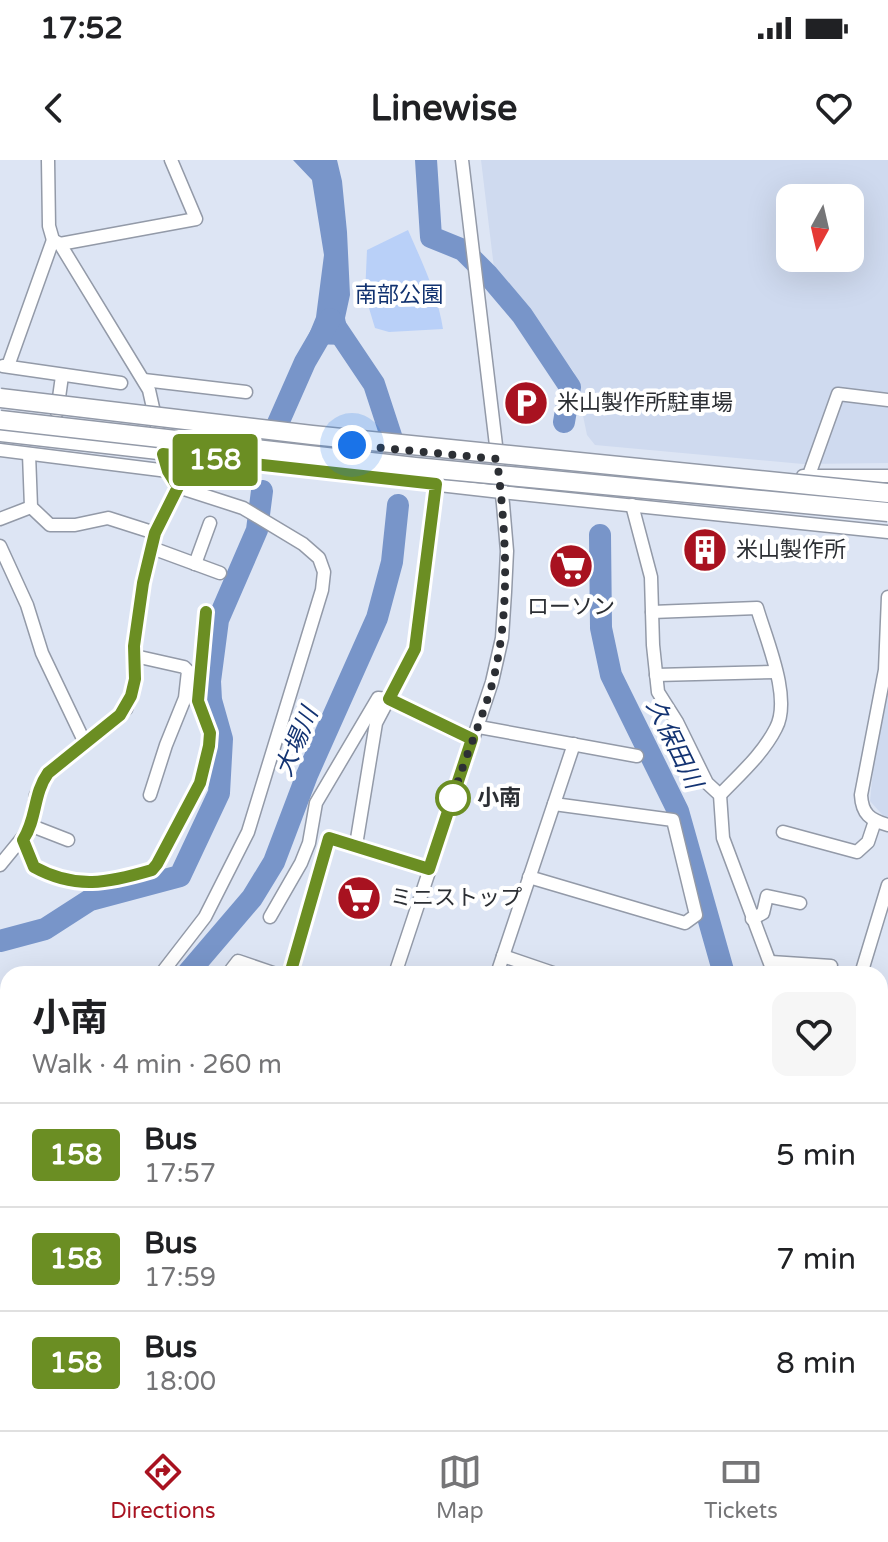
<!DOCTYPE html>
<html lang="en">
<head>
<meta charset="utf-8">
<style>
  :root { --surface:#fff; --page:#f6f6f6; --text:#202124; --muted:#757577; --line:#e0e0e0; --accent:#a81220 }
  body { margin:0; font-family:"Varela Round","Noto Sans JP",sans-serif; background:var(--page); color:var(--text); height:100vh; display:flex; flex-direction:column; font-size:30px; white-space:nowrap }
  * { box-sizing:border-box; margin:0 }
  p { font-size:26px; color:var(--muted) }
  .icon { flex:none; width:44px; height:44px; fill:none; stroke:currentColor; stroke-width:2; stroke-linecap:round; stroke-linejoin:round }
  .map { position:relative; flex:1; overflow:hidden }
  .panel { position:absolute; left:0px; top:806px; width:888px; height:464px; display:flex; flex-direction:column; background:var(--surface); border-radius:24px 24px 0 0; box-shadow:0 8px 32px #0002 }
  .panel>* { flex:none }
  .badge { padding:0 16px; border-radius:6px; font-size:28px; line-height:52px }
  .needle { width:52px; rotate:188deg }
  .controls { position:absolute; left:776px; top:24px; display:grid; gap:16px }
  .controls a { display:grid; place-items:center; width:88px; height:88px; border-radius:16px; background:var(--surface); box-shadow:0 8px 32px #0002; font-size:40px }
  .you { position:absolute; width:40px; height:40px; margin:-20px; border:6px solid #fff; border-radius:50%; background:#1a73e8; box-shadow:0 0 0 12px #1a73e833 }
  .map>.badge { position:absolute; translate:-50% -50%; box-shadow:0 0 0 4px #fff }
  .round { display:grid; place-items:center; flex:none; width:84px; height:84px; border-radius:16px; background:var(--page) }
  .overview { display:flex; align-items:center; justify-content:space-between; height:136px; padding:0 32px }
  h1 { font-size:38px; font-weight:700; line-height:60px }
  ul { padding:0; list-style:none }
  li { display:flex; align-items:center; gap:24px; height:104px; padding:0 32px; border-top:2px solid var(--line) }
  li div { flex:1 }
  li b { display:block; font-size:30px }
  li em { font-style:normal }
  li .badge { min-width:88px; font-weight:700; text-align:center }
  .status { display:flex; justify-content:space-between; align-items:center; height:56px; padding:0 40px; background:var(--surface); direction:ltr }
  .status svg { height:22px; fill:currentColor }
  header { display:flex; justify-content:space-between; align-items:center; height:104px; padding:0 32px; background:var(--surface); font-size:36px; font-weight:700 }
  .tab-bar { display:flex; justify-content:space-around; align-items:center; height:112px; border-top:2px solid var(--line); background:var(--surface); font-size:22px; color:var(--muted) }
  .tab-bar a { display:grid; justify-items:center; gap:4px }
  .tab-bar .current { color:var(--accent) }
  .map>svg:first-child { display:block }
  .built { fill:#cfdaef; fill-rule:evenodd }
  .green { fill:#b9d0f8 }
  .water { fill:#7895c9 }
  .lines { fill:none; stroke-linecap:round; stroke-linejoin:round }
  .river { stroke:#7895c9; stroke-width:22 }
  .minor-casing { stroke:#939aa8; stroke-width:15 }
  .major-casing { stroke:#939aa8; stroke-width:19 }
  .minor { stroke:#fff; stroke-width:12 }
  .major { stroke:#fff; stroke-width:16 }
  .rail { stroke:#42464c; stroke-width:4; stroke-dasharray:4 8; stroke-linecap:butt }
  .highway-bridge-casing { stroke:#939aa8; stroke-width:21; stroke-linecap:butt }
  .highway-bridge { stroke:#fff; stroke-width:18 }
  .line-casing { stroke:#fff; stroke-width:18 }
  .line { stroke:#6b8e23; stroke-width:12 }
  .walk { stroke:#2c2f34; stroke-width:8; stroke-dasharray:0 14.4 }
  .stop-dot { fill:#fff; stroke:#6b8e23; stroke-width:4 }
  .labels { text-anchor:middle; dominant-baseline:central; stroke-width:8; stroke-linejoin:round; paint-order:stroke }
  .park-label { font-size:22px; fill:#113270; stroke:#fff }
  .poi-label { font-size:22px; fill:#2c2f34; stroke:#fff; text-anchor:start }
  .stop-label { font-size:22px; font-weight:bold; fill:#2c2f34; stroke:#fff; text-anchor:start }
  .water-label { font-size:24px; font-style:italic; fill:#133372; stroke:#fff }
</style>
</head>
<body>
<div class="status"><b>17:52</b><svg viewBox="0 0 49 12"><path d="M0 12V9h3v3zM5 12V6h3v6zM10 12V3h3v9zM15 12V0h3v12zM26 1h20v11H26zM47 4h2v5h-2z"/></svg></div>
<header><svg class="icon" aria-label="back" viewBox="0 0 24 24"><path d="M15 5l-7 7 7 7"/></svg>Linewise<svg class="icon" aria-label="heart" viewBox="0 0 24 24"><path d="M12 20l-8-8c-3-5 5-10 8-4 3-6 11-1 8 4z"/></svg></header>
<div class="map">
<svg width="888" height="1270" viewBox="0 0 888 1270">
  <rect width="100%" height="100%" fill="#dde5f4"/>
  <g class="built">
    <path d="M481 0H888V303L803 304 595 285 587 275 574 212 494 108ZM790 38H850V98H790Z"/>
    <path d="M888 459V661L870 641Z"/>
  </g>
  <path class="green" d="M408 70C422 102 438 135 443 169L389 172 375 168 365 135 367 90Z"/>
  <path class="water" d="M293 0H337L342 21 347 72 350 135 345 158 350 185 305 184 316 157 324 95 312 20Z"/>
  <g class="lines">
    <g class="river">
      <path d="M426 0 431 77 463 90 488 115 522 155 570 227 564 262"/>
      <path d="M331 160 374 224 393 282"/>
      <path d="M275 270 305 202 330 159"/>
      <path d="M600 375 601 468 611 515 678 651 724 814"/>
      <path d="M0 781 45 769 90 740 180 716 219 633 222 579 211 540 210 521 218 460 257 370 262 331"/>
      <path d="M187 814 252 738 274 702 307 615 377 458 392 402 398 345"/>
      <path d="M0 1179 8 1173"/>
      <path d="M488 1270 490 1262"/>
    </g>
    <g class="minor-casing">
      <g id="minor">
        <path d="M48 0 49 66 53 80 60 84 149 230 166 306 178 327 243 348 303 384 319 398 324 412 322 430 248 672 205 757 161 814"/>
        <path d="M60 84 196 59 171 0"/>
        <path d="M3 206 121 223"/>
        <path d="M8 206 53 80"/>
        <path d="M144 220 246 232"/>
        <path d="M57 252 62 216"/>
        <path d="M0 275 501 332 888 372"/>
        <path d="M0 290 168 311"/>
        <path d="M29 294 31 347 50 365H75L108 358 155 373"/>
        <path d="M809 315 838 234 888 240"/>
        <path d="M803 316H888"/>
        <path d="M632 345 651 417 653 485 658 532 677 562 707 623 720 635 723 678 774 814"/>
        <path d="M0 359 31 347"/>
        <path d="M0 386 27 445 42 493 85 583"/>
        <path d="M152 388 220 413"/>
        <path d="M195 404 210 363"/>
        <path d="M888 437 885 510 861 635C862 654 870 660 888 665"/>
        <path d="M652 452 757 448C766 479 792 538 776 568 763 594 739 615 720 635"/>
        <path d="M135 496 184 507 188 511 185 538 166 585 150 635"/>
        <path d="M656 515 776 512"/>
        <path d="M479 567 637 596"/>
        <path d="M32 666 68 680"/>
        <path d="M783 672 857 692 868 682 875 661"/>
        <path d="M23 680 34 707C69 726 91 724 128 717 140 714 150 713 157 704L200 623 209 586 210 573 198 541 206 452"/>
        <path d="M356 685 376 563 415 489 436 324"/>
        <path d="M0 705 32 666 36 635 48 613 126 549 135 519 134 486 143 423 155 373 178 327"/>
        <path d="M529 717 685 763 696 755 673 660 554 644"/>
        <path d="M270 757 301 703 309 683 316 643 378 538 389 539 472 579"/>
        <path d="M752 759 763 753 767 736 800 743"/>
        <path d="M503 796 556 814"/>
        <path d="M771 802 831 806 828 814"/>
        <path d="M228 814 238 801 276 814"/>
        <path d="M290 814 329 678 429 709"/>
        <path d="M395 814 492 522 502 478 505 432 507 391 503 344 462 0"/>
        <path d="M497 814 574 584"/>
        <path d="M861 814 888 725"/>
        <path d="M0 1011 8 1015"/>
        <path d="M888 1012 883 1037 888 1078"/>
        <path d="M0 1058 8 1067"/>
        <path d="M880 1155 888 1112"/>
        <path d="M0 1205 8 1203"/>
        <path d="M0 1253 8 1254"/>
        <path d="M594 1262 625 1270"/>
        <path d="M58 1270 60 1262"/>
        <path d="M143 1270 145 1262"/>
        <path d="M244 1270 247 1262"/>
        <path d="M332 1270V1262"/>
        <path d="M498 1270 501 1262"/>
      </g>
    </g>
    <g class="major-casing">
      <g id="major">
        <path d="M880 1223 888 1207"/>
        <path d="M858 1270 862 1262"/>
      </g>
    </g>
    <use href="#minor" class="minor"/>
    <use href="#major" class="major"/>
    <g class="rail">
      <path d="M880 1093 888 1080"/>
      <path d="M772 1270 777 1262"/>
    </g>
    <g class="highway-bridge-casing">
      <g id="highway-bridge">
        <path d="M0 238 312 275 888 333"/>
        <path d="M0 260 415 307 888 352"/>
      </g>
    </g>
    <use href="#highway-bridge" class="highway-bridge"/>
  </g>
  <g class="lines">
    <g class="line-casing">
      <path id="line" d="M206 452 198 541 210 573 209 586 200 623 157 704 152 710C108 723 76 730 34 707L23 680C37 659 33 634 48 613L120 555 131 536 135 519 134 486 143 423 155 373 178 327 168 311 163 294 436 324 415 489 389 539 472 579 429 709 329 678 290 814"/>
    </g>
    <use href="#line" class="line"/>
    <path class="walk" d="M352 285 497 299C506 374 511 447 493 521 482 561 464 598 453 638"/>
  </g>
  <defs>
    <g id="parking-disc" transform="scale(2.3)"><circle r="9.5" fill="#a81220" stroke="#fff"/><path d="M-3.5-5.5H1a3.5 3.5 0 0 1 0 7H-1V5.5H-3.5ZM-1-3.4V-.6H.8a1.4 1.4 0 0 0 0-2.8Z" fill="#fff"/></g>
    <g id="building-disc" transform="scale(2.3)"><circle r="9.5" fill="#a81220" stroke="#fff"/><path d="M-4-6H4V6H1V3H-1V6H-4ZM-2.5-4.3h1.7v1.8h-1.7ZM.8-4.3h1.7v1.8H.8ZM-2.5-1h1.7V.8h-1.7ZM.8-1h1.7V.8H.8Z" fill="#fff"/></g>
    <g id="supermarket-disc" transform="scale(2.3)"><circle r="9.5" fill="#a81220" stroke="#fff"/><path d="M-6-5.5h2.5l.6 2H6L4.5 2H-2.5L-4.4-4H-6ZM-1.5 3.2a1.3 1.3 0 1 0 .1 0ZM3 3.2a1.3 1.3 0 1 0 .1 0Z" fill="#fff"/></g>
  </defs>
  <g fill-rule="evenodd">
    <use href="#parking-disc" x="526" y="243"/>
    <use href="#building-disc" x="705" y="390"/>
    <use href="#supermarket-disc" x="571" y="406"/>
    <use href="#supermarket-disc" x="359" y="738"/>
  </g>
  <circle class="stop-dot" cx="453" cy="638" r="16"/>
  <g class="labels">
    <g class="park-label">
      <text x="399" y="135">南部公園</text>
    </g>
    <g class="poi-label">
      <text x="557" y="243">米山製作所駐車場</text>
      <text x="736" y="390">米山製作所</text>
      <text x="571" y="447" text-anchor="middle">ローソン</text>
      <text x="390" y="738">ミニストップ</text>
    </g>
    <g class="stop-label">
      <text x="477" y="638">小南</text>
    </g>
    <g class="water-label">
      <text transform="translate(297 582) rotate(-67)">大場川</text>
      <text transform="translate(674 584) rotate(64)">久保田川</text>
    </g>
  </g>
</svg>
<div class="controls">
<a><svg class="needle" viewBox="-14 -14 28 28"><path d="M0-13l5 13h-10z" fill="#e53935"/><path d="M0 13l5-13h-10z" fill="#757577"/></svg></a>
</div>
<div class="you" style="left:352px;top:285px"></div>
<b class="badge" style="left:215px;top:300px;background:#6b8e23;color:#fff">158</b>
<section class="panel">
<div class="overview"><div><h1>小南</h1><p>Walk · 4 min · 260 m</p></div><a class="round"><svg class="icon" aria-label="heart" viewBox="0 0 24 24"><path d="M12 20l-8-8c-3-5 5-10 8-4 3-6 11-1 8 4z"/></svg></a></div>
<ul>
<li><span class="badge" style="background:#6b8e23;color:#fff">158</span><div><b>Bus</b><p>17:57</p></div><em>5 min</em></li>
<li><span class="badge" style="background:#6b8e23;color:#fff">158</span><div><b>Bus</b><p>17:59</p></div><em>7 min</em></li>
<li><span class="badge" style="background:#6b8e23;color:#fff">158</span><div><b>Bus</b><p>18:00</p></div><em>8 min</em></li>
</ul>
</section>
</div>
<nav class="tab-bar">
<a class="current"><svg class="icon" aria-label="directions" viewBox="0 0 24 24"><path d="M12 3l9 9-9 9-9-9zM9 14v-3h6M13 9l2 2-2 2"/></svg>Directions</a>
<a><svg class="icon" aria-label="map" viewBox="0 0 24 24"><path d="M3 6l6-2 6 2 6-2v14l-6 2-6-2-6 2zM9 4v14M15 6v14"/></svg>Map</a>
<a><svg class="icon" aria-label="tickets" viewBox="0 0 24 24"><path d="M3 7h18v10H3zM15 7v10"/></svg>Tickets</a>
</nav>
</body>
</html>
